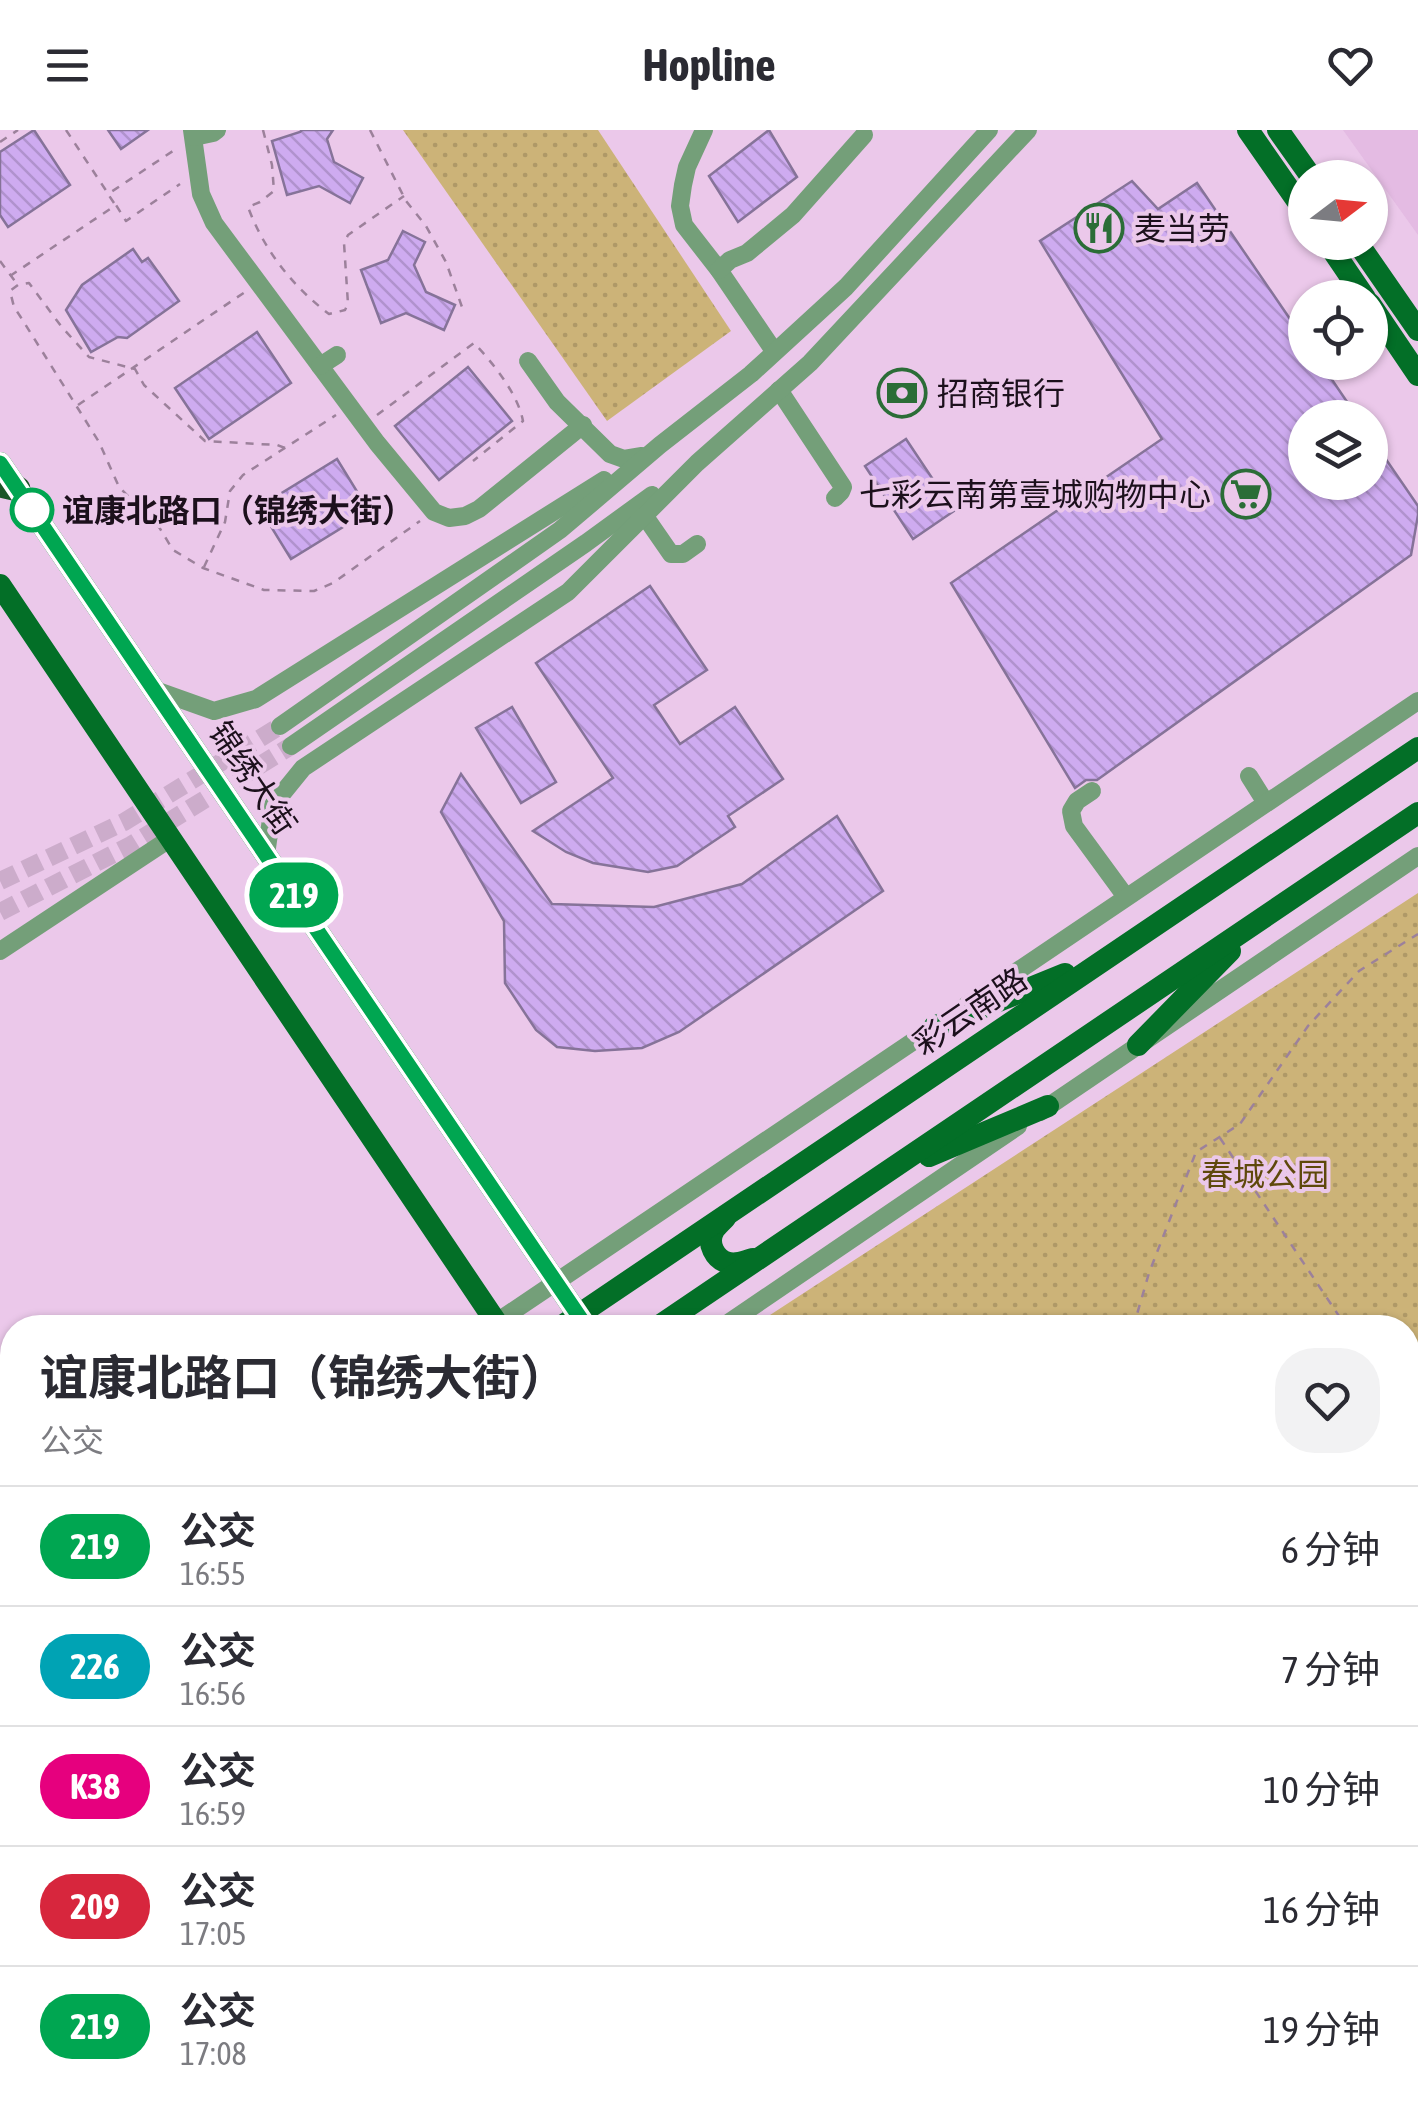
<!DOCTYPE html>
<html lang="zh">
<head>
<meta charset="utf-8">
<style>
  :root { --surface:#fff; --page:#f2f2f3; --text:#2b2b33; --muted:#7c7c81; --line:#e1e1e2 }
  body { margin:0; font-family:"Asap Condensed","Noto Sans SC",sans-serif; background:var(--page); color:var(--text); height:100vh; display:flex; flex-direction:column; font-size:38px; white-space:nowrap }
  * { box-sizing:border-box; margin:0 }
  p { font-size:32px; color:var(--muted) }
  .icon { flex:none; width:55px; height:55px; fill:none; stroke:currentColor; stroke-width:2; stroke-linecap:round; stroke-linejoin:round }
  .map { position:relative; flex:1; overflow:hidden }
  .side { position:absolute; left:0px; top:1185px; width:1420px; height:792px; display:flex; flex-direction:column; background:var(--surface); border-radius:40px 40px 0 0; box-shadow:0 2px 8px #0004 }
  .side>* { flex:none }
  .badge { padding:0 20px; border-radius:32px; font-size:35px; line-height:65px }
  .needle { width:65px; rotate:74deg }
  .fabs { position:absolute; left:1288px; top:30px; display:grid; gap:20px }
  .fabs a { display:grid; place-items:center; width:100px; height:100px; border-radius:50%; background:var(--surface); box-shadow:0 2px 8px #0004; font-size:50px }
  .map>.badge { position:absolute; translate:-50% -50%; box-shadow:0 0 0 5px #fff }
  .round { display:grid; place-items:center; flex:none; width:105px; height:105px; border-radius:40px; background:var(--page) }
  .head { display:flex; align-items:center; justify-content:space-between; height:170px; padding:0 40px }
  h1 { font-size:48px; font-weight:700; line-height:75px }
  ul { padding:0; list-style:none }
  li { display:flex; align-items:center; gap:30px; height:120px; padding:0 40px; border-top:2px solid var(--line) }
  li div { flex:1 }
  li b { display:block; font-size:38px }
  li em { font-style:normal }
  li .badge { min-width:110px; font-weight:700; text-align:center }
  header { display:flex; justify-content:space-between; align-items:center; height:130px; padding:0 40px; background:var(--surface); font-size:45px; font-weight:700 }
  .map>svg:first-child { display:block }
  .built { fill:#e4bbe3 }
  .park { fill:url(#park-dots) }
  .building { fill:url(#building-back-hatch); stroke:#867399; stroke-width:2.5 }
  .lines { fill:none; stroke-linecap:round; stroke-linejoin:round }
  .minor-tunnel { stroke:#ccaccb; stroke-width:18; stroke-dasharray:18 9; stroke-linecap:butt }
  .path { stroke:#9c819b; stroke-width:2.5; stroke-dasharray:8 8; stroke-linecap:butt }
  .minor { stroke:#749f79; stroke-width:18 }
  .major { stroke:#036f27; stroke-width:22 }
  .highway { stroke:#1b5627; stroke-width:25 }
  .line-casing { stroke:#fff; stroke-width:22 }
  .line { stroke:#00a651; stroke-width:15 }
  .stop-dot { fill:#fff; stroke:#00a651; stroke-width:5 }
  .labels { text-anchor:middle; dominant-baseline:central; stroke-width:8; stroke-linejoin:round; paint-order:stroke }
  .poi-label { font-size:32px; fill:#1c101c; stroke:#ebc8ea; text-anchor:start }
  .stop-label { font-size:32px; font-weight:bold; fill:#1c101c; stroke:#ebc8ea; text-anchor:start }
  .street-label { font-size:32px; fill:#1c101c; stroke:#ebc8ea }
  .park-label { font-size:32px; fill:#5e480b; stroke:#ebc8ea }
</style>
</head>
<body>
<header><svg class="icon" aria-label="menu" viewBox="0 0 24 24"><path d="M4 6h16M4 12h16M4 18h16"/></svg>Hopline<svg class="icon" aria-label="heart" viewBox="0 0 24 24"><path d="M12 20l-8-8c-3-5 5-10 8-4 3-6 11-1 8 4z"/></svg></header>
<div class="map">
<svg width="1418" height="1977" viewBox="0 0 1418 1977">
  <defs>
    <pattern id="park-dots" width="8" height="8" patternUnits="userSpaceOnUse" patternTransform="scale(2.5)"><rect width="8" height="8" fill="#ccb378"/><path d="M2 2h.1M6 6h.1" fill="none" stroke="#af9967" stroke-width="1.8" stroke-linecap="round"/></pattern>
    <pattern id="building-back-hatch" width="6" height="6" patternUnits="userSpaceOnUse" patternTransform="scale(2.5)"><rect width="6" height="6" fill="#ceabf0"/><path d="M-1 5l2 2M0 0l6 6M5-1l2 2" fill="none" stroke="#b092cd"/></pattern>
  </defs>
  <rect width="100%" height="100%" fill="#ebc8ea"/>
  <path class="built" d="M1343 0H1418V105Z"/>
  <g class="park">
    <path d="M403 0H598L731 201 607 291Z"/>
    <path d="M1418 763V1977H1172L1163 1965H1408V1198H750Z"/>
    <path d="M266 1965H938L946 1977H274Z"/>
  </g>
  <g class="building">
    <path d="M34 0 70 55 8 97 0 85V22Z"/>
    <path d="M108 0H148L121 19Z"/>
    <path d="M302 0H333L327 9 334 32 363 48 350 73 319 56 287 65 272 11 300 2Z"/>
    <path d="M769 0 797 47 738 92 709 46Z"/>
    <path d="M1132 51 1158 79 1197 53 1305 211V232H1320L1358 288H1305V352H1370V306L1418 376V385L1411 425 1097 650H1086L1075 658 951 453 1162 309 1040 111Z"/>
    <path d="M403 101 425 112 414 135 426 162 455 175 444 200 406 183 381 193 361 140 388 130Z"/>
    <path d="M133 119 142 132 148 128 179 171 127 208 118 207 91 222 66 180 82 155Z"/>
    <path d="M257 202 291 253 209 309 175 258Z"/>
    <path d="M468 237 512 291 439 350 395 296Z"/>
    <path d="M906 309 954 381 913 409 865 336Z"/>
    <path d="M337 329 369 381 291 429 259 377Z"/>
    <path d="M650 456 707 540 654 575 680 614 735 577 783 649 728 686 735 697 677 736 648 742 593 733 566 722 533 701 613 648 536 533Z"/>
    <path d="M512 577 556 652 521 673 476 598Z"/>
    <path d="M461 644 552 774 654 777 742 754 837 686 883 761 679 902 642 918 595 921 557 917 536 900 505 853 504 791 441 682Z"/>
  </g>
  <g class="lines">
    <g class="minor-tunnel">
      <path d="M0 751 124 692 280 596"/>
      <path d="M0 782 131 715 291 616"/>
    </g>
    <g class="path">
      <path d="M66 0 107 62"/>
      <path d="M263 0 272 35 274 61 260 72 248 77C264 120 292 156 329 184L345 180 348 174 344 113 348 105 404 66"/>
      <path d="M370 0 406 71 426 96 446 132 462 177 460 183"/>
      <path d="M0 12 18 0"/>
      <path d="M114 73 108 64 176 19"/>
      <path d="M0 131 17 154"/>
      <path d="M10 146 116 75 126 91 180 54"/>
      <path d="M78 275 245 162"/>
      <path d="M377 285 474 213C493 233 518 264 523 291L473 331"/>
      <path d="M285 318 277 315 205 311 144 255 135 239 89 227 61 196 29 153 18 155 10 161 14 177 20 186 99 312 119 357 159 397 173 420 203 438 264 460 314 461 333 453 420 391"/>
      <path d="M204 437 225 392 230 361 243 345 336 285"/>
      <path d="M1220 1008 1347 1198"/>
      <path d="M1133 1198 1149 1143 1196 1022 1240 994 1308 896 1359 841 1418 804"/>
      <path d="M1408 1287 1418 1303"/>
      <path d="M1408 1339 1418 1330"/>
      <path d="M1408 1548 1418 1577"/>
      <path d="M1408 1628 1418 1642"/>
      <path d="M1408 1662 1418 1673"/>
      <path d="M1408 1877 1418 1881"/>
    </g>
    <g class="minor">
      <path d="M192 0 201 64 214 93 377 313 434 382 449 388 465 386 479 379 583 295"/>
      <path d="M704 0 687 37 683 55 680 76 684 95 719 140 774 221"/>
      <path d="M194 7 213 3 217 0"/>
      <path d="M719 140 730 130 747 123 793 85 864 5"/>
      <path d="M528 231 557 272 610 324 624 329 642 326"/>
      <path d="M320 236 337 225"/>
      <path d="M779 260 843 357 841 362 835 368"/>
      <path d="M644 385 671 424H683L697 414"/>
      <path d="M155 560 214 581 256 569 604 350"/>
      <path d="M280 596 560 400 660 315 751 244 846 157 989 0"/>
      <path d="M291 616 586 413 652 365"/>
      <path d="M1249 646 1266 673"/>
      <path d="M1092 661 1077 671 1071 681 1074 696 1126 767"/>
      <path d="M266 725 273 675 303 638 568 462 697 333 810 233 1028 0"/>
      <path d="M0 821 171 708"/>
      <path d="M1040 982 1418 726"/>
      <path d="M488 1198 1418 571"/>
      <path d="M721 1198 1018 996"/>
      <path d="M1408 1444 1418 1441"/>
      <path d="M1408 1487 1418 1483"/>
      <path d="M0 1527 12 1518"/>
      <path d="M0 1694 12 1712"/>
      <path d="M183 1965 191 1977"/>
      <path d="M235 1965 243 1977"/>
      <path d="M1059 1965 1067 1977"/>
    </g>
    <g class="major">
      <path d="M1248 0 1305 82"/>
      <path d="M1278 0 1312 48"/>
      <path d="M1327 112 1365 168"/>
      <path d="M1357 112 1418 200"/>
      <path d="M1370 174 1418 245"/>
      <path d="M0 333 587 1198"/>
      <path d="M0 455 500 1198"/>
      <path d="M934 897 1065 844"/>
      <path d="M1138 915 1230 821"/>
      <path d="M929 1026 1048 976"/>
      <path d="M725 1088C724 1089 714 1099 714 1100 706 1113 715 1130 729 1133 737 1135 745 1131 753 1129"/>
      <path d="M559 1198 1418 618"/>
      <path d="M656 1198 1418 683"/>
      <path d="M0 1512 12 1509"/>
      <path d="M0 1575 12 1566"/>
      <path d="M0 1641 12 1632"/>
      <path d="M7 1680 12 1674"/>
      <path d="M1020 1965 1028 1977"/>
      <path d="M1109 1965 1117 1977"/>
    </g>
    <path class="highway" d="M0 355 18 359"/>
  </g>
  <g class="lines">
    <g class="line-casing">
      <path id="line" d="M0 333 587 1198"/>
    </g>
    <use href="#line" class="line"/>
  </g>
  <defs>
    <g id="restaurant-ring" transform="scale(2.5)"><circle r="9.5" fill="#ebc8ea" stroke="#2b6d37" stroke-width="1.5"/><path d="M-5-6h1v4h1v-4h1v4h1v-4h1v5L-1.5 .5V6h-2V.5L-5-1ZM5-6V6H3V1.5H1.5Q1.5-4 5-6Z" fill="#2b6d37"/></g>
    <g id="bank-ring" transform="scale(2.5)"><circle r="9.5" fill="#ebc8ea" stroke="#2b6d37" stroke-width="1.5"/><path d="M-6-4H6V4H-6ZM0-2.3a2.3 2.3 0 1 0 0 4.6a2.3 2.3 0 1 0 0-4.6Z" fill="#2b6d37"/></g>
    <g id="supermarket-ring" transform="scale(2.5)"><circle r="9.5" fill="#ebc8ea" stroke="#2b6d37" stroke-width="1.5"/><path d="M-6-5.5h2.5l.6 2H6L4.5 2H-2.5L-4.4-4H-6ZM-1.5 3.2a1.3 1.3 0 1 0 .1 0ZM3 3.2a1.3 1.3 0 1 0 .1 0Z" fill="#2b6d37"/></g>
  </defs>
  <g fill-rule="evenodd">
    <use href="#restaurant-ring" x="1099" y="98"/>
    <use href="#bank-ring" x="902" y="263"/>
    <use href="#supermarket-ring" x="1246" y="364"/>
  </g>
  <circle class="stop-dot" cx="32" cy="380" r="20"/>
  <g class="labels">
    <g class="poi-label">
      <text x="1134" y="98">麦当劳</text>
      <text x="937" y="263">招商银行</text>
      <text x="1211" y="364" text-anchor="end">七彩云南第壹城购物中心</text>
    </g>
    <g class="stop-label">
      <text x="62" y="380">谊康北路口（锦绣大街）</text>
    </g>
    <g class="street-label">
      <text transform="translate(253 648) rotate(56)">锦绣大街</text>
      <text transform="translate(970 881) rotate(-34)">彩云南路</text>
    </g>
    <g class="park-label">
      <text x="1265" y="1044">春城公园</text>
    </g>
  </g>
</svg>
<div class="fabs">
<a><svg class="needle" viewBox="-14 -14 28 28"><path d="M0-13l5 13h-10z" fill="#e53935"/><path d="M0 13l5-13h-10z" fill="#7c7c81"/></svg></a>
<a><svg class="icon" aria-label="locate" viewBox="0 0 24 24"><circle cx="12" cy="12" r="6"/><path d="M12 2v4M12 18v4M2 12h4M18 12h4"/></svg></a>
<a><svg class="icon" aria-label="layers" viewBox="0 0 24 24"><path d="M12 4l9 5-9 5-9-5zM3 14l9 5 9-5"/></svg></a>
</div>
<b class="badge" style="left:294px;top:765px;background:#00a651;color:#fff">219</b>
<section class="side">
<div class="head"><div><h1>谊康北路口（锦绣大街）</h1><p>公交</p></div><a class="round"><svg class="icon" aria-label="heart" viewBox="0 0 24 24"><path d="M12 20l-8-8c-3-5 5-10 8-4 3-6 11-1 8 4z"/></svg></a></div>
<ul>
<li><span class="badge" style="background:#00a651;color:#fff">219</span><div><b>公交</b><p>16:55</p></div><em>6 分钟</em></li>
<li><span class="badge" style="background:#00a3b4;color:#fff">226</span><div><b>公交</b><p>16:56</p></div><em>7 分钟</em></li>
<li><span class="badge" style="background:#e6007e;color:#fff">K38</span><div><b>公交</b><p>16:59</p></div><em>10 分钟</em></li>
<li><span class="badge" style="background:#d7263d;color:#fff">209</span><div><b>公交</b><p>17:05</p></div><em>16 分钟</em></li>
<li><span class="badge" style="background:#00a651;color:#fff">219</span><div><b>公交</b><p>17:08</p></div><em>19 分钟</em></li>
</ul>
</section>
</div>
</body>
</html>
